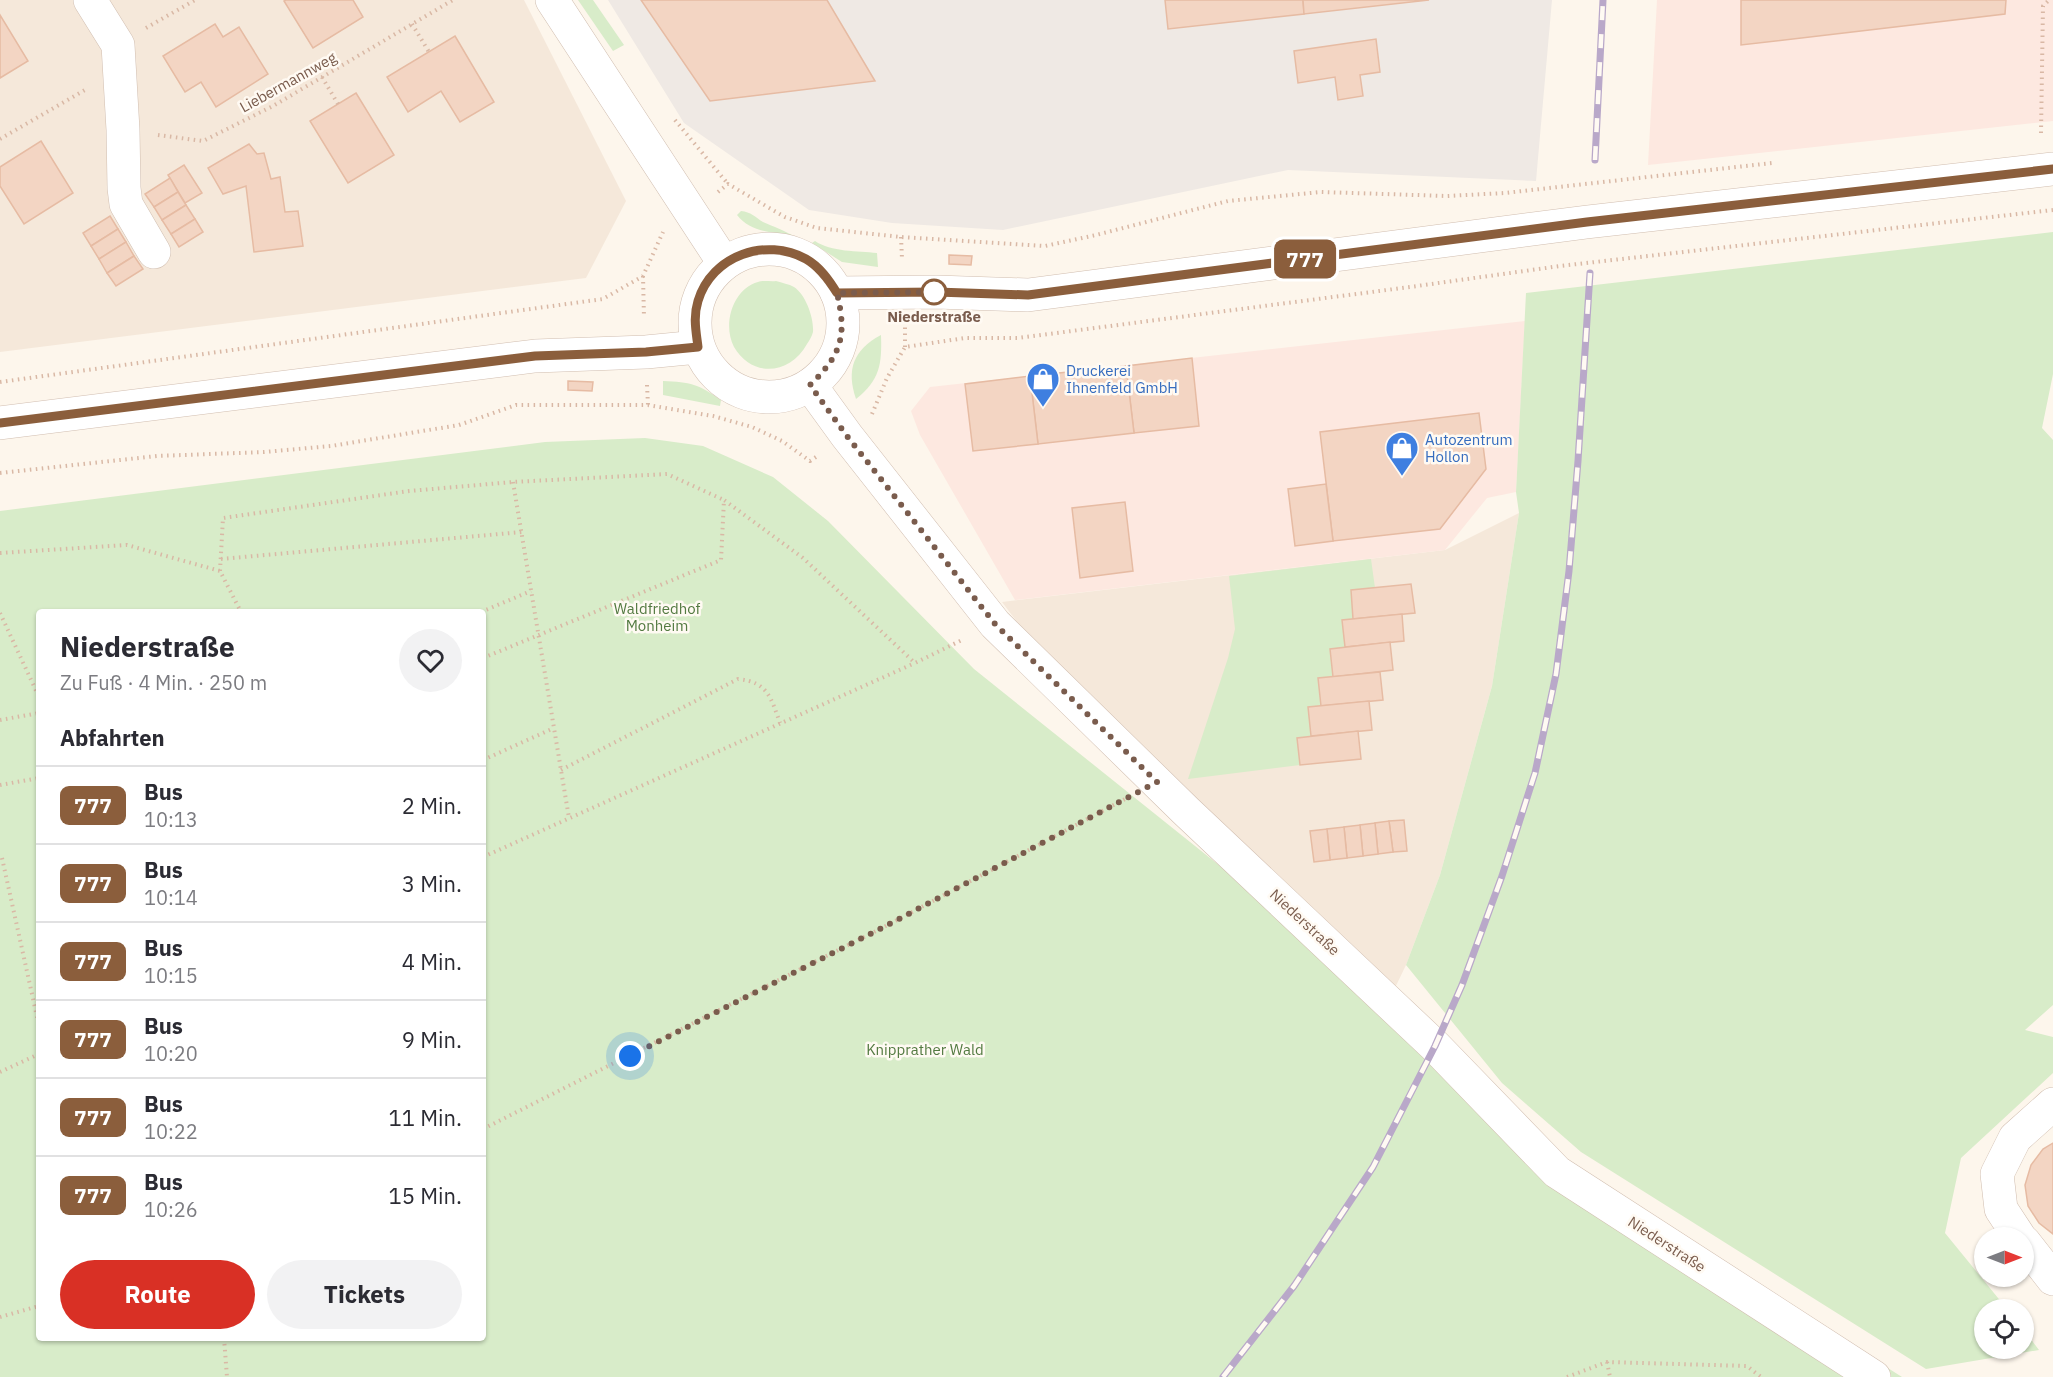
<!DOCTYPE html>
<html lang="de">
<head>
<meta charset="utf-8">
<style>
  :root { --surface:#fff; --page:#f2f2f3; --text:#2b2b33; --muted:#7c7c81; --line:#e1e1e2; --accent:#d93025 }
  body { margin:0; font-family:"IBM Plex Sans",sans-serif; background:var(--page); color:var(--text); height:100vh; display:flex; flex-direction:column; font-size:22px; white-space:nowrap }
  * { box-sizing:border-box; margin:0 }
  p { font-size:20px; color:var(--muted) }
  .icon { flex:none; width:33px; height:33px; fill:none; stroke:currentColor; stroke-width:2; stroke-linecap:round; stroke-linejoin:round }
  .map { position:relative; flex:1; overflow:hidden }
  .panel { position:absolute; left:36px; top:609px; width:450px; height:732px; display:flex; flex-direction:column; background:var(--surface); border-radius:6px; box-shadow:0 2px 4px #0004 }
  .panel>* { flex:none }
  .badge { padding:0 12px; border-radius:9px; font-size:21px; line-height:39px }
  .needle { width:39px; rotate:90deg }
  .buttons { position:absolute; left:1974px; top:1227px; display:grid; gap:12px }
  .buttons a { display:grid; place-items:center; width:60px; height:60px; border-radius:50%; background:var(--surface); box-shadow:0 2px 4px #0004; font-size:30px }
  .you { position:absolute; width:30px; height:30px; margin:-15px; border:4px solid #fff; border-radius:50%; background:#1a73e8; box-shadow:0 0 0 9px #1a73e833 }
  .map>.badge { position:absolute; translate:-50% -50%; box-shadow:0 0 0 3px #fff }
  h2 { padding:0 24px; font-size:22px; line-height:54px }
  .round { display:grid; place-items:center; flex:none; width:63px; height:63px; border-radius:32px; background:var(--page) }
  .head { display:flex; align-items:center; justify-content:space-between; height:102px; padding:0 24px }
  h1 { font-size:28px; font-weight:800; line-height:45px }
  .button { display:flex; gap:12px; margin-top:auto; padding:12px 24px }
  .button a { flex:1; height:69px; border-radius:36px; background:var(--accent); color:#fff; font-size:24px; font-weight:800; line-height:69px; text-align:center }
  .button a+a { background:var(--page); color:var(--text) }
  ul { padding:0; list-style:none }
  li { display:flex; align-items:center; gap:18px; height:78px; padding:0 24px; border-top:2px solid var(--line) }
  li div { flex:1 }
  li b { display:block; font-size:22px }
  li em { font-style:normal }
  li .badge { min-width:66px; font-weight:700; text-align:center }
  .map>svg:first-child { display:block }
  .residential { fill:#f5e8da }
  .commercial { fill:#fde8e0 }
  .industrial { fill:#efe9e4 }
  .green { fill:#d8ecc9; fill-rule:evenodd }
  .building { fill:#f3d5c3; stroke:#e6bba3; stroke-width:1.5 }
  .lines { fill:none; stroke-linecap:round; stroke-linejoin:round }
  .minor-casing { stroke:#d1beb0; stroke-width:34 }
  .path { stroke:#d9b8a5; stroke-width:4; stroke-dasharray:1.5 4.5; stroke-linecap:butt }
  .minor { stroke:#fff; stroke-width:33 }
  .rail-casing { stroke:#b9a8c9; stroke-width:7 }
  .rail { stroke:#fffaf3; stroke-width:4.5; stroke-dasharray:14; stroke-linecap:butt }
  .line-casing { stroke:#fff; stroke-width:14 }
  .line { stroke:#8b5e3c; stroke-width:9 }
  .walk { stroke:#7a5c4d; stroke-width:6; stroke-dasharray:0 10.8 }
  .stop-dot { fill:#fff; stroke:#8b5e3c; stroke-width:3 }
  .labels { text-anchor:middle; dominant-baseline:central; stroke-width:5; stroke-linejoin:round; paint-order:stroke }
  .street-label { font-size:15px; fill:#7a5c4d; stroke:#fffaf3 }
  .stop-label { font-size:15px; font-weight:bold; fill:#7a5c4d; stroke:#fffaf3 }
  .shop-label { font-size:15px; fill:#366cbe; stroke:#fffaf3; text-anchor:start }
  .park-label { font-size:15px; fill:#537a41; stroke:#fffaf3 }
</style>
</head>
<body>
<div class="map">
<svg width="2053" height="1377" viewBox="0 0 2053 1377">
  <rect width="100%" height="100%" fill="#fdf6ec"/>
  <g class="residential">
    <path d="M0 0H524L626 201 586 278 0 352Z"/>
    <path d="M1519 513 1492 686 1440 875 1406 965 1393 992 1032 642 1002 602 1445 550Z"/>
  </g>
  <g class="commercial">
    <path d="M1657 0H2053V121L1648 165Z"/>
    <path d="M1525 321 1516 492 1487 498 1445 550 1015 600 920 435 911 411 930 387Z"/>
  </g>
  <path class="industrial" d="M608 0H1552L1536 181 1288 170 1003 230 892 223 809 210 684 123Z"/>
  <g class="green">
    <path d="M578 0H593L624 45 613 51Z"/>
    <path d="M741 211C751 212 755 217 763 222 774 227 784 230 795 237 774 232 751 233 737 215Z"/>
    <path d="M2053 232V374L2042 428 2053 440V1005L2025 1030 2053 1037V1073L1961 1158 1945 1233 2007 1309 1984 1310V1348H2024V1330L2039 1350 1926 1369 1581 1152 1502 1083 1406 965 1440 875 1492 686 1519 513 1516 492 1526 293Z"/>
    <path d="M815 241C831 252 858 251 877 253L878 267 842 262 812 243Z"/>
    <path d="M776 281C782 283 789 284 794 287 806 295 814 318 813 332 812 336 809 341 807 344 790 375 752 378 734 347 722 324 733 289 758 282 763 280 771 282 776 281Z"/>
    <path d="M881 335C882 364 880 380 856 399 846 370 853 350 881 335Z"/>
    <path d="M663 381C691 382 698 384 721 400L720 406 663 395Z"/>
    <path d="M645 438 703 446 773 477 828 521 974 669 1230 874 1559 1160 1902 1377H0V511L545 442ZM39 612H483V1338H39Z"/>
    <path d="M1371 559 1375 588 1351 590 1353 619 1342 620 1345 647 1330 649 1333 677 1321 706 1308 708 1311 736 1297 738 1300 765 1188 779 1228 658 1235 629 1229 576Z"/>
  </g>
  <g class="building">
    <path d="M286 0H353L363 17 313 48 284 1Z"/>
    <path d="M641 0H827L875 81 710 101Z"/>
    <path d="M1165 0H1303L1304 14 1168 29Z"/>
    <path d="M1303 0H1429L1304 14Z"/>
    <path d="M1741 0H2006L2005 14 1741 45Z"/>
    <path d="M0 15 28 61 0 78Z"/>
    <path d="M215 24 223 37 239 27 268 74 216 107 201 82 185 92 163 56Z"/>
    <path d="M455 36 494 102 460 122 441 91 408 112 387 77Z"/>
    <path d="M1376 39 1380 72 1360 75 1363 96 1338 100 1335 77 1298 83 1294 51Z"/>
    <path d="M356 93 394 155 348 183 310 121Z"/>
    <path d="M41 141 73 193 24 224 0 186V167Z"/>
    <path d="M249 144 257 154 264 153 271 179 280 177 285 212 298 211 303 246 254 252 246 186 223 194 208 168Z"/>
    <path d="M184 165 202 193 185 203 168 175Z"/>
    <path d="M170 178 178 192 154 207 145 194Z"/>
    <path d="M178 192 186 205 162 220 154 207Z"/>
    <path d="M186 205 195 219 171 234 162 220Z"/>
    <path d="M110 216 118 229 91 246 83 233Z"/>
    <path d="M195 219 203 232 179 247 171 234Z"/>
    <path d="M118 229 126 242 99 259 91 246Z"/>
    <path d="M126 242 134 256 107 273 99 259Z"/>
    <path d="M949 255 972 256 971 265 949 264Z"/>
    <path d="M134 256 143 269 116 286 107 273Z"/>
    <path d="M1192 358 1199 426 1134 433 1126 366Z"/>
    <path d="M1126 366 1134 433 1038 444 1030 376Z"/>
    <path d="M1030 376 1038 444 973 451 965 384Z"/>
    <path d="M568 381 593 382 592 391 568 390Z"/>
    <path d="M1479 413 1486 469 1440 529 1333 541 1320 432Z"/>
    <path d="M1326 484 1333 541 1295 546 1288 489Z"/>
    <path d="M1125 502 1133 571 1080 578 1072 508Z"/>
    <path d="M1411 584 1415 613 1353 619 1351 590Z"/>
    <path d="M1402 614 1404 641 1345 647 1342 620Z"/>
    <path d="M1390 642 1393 670 1333 677 1330 649Z"/>
    <path d="M1380 672 1383 700 1321 706 1318 678Z"/>
    <path d="M1369 701 1372 730 1311 736 1308 707Z"/>
    <path d="M1358 731 1361 759 1300 765 1297 738Z"/>
    <path d="M1404 820 1407 851 1393 852 1389 821Z"/>
    <path d="M1389 821 1393 852 1378 854 1375 823Z"/>
    <path d="M1375 823 1378 854 1363 856 1360 825Z"/>
    <path d="M1360 825 1363 856 1347 858 1344 827Z"/>
    <path d="M1344 827 1347 858 1330 860 1327 829Z"/>
    <path d="M1327 829 1330 860 1314 862 1310 831Z"/>
    <path d="M2053 1143V1234L2039 1223 2028 1206 2025 1185 2031 1165 2043 1149Z"/>
  </g>
  <g class="lines">
    <g class="minor-casing">
      <g id="minor">
        <path d="M90 0 118 45 123 130 124 188 126 204 154 252"/>
        <path d="M552 0 724 263"/>
        <circle cx="769" cy="323" r="74"/>
        <path d="M837 293 936 292 1028 295 1587 222 2053 169"/>
        <path d="M810 385 847 436 995 624 1186 811 1435 1046 1557 1172 1874 1377"/>
        <path d="M0 423 535 356 646 352 698 347"/>
        <path d="M2020 1238 2001 1209 1997 1174 2015 1138 2053 1104"/>
        <path d="M2024 1242 2053 1279"/>
      </g>
    </g>
    <g class="path">
      <path d="M412 24 429 52"/>
      <path d="M146 28 195 0"/>
      <path d="M322 77 338 104"/>
      <path d="M675 120 728 184"/>
      <path d="M2041 133 2043 6 2049 0"/>
      <path d="M158 135 203 141 273 106 453 0"/>
      <path d="M0 139 85 90"/>
      <path d="M718 192 728 184 785 217 817 228 901 237 1045 246 1096 235 1228 201 1321 192 1447 196 1505 193 1772 163"/>
      <path d="M901 237 902 259"/>
      <path d="M643 276 644 318"/>
      <path d="M905 347V326"/>
      <path d="M0 382 603 299 643 276 663 232"/>
      <path d="M647 385 648 405"/>
      <path d="M872 414 887 378 905 347 965 338H1018L1410 287 1560 266 2053 210"/>
      <path d="M0 473 157 456 264 452 331 446 459 425 516 405H648L713 416 752 427 782 441 810 461 819 455"/>
      <path d="M513 482 569 818"/>
      <path d="M0 553 127 545 220 571 241 612"/>
      <path d="M221 559 522 532"/>
      <path d="M220 571 223 518 409 491 513 482 667 474 724 500"/>
      <path d="M481 612 531 591"/>
      <path d="M0 613 39 697"/>
      <path d="M483 658 721 560 724 500 803 558 915 663 964 639"/>
      <path d="M0 720 39 713"/>
      <path d="M483 760 554 728"/>
      <path d="M561 770 738 679C768 682 771 698 780 723"/>
      <path d="M0 785 39 778"/>
      <path d="M483 857 915 663"/>
      <path d="M2 858 39 1026"/>
      <path d="M0 1072 39 1054"/>
      <path d="M483 1129 882 928 1125 799"/>
      <path d="M0 1317 39 1306"/>
      <path d="M224 1338 227 1377"/>
      <path d="M1607 1362 1610 1377"/>
      <path d="M1567 1377 1607 1362 1747 1366 1761 1377"/>
    </g>
    <use href="#minor" class="minor"/>
    <g class="rail-casing">
      <g id="rail">
        <path d="M1595 160 1603 0"/>
        <path d="M1223 1377 1294 1286 1373 1167 1435 1046 1462 985 1502 876 1535 773 1556 674 1569 571 1578 461 1590 273"/>
      </g>
    </g>
    <use href="#rail" class="rail"/>
  </g>
  <g class="lines">
    <g class="line-casing">
      <path id="line" d="M0 423 535 356 646 352 698 347C696 331 693 317 698 301 712 255 766 237 806 259 820 267 829 280 837 293L936 292 1028 295 1587 222 2053 169"/>
    </g>
    <use href="#line" class="line"/>
    <path class="walk" d="M630 1056 882 928 1157 782 995 624 847 436 810 385C842 354 847 336 837 293L936 292H934"/>
  </g>
  <defs>
    <g id="shop-pin" transform="scale(1.725)"><path d="M0 17L-7.5 6A9.5 9.5 0 1 1 7.5 6Z" fill="#3f7fe0" stroke="#fffaf3"/><path d="M-5-2.5h2.3a2.7 3.5 0 0 1 5.4 0H5L5.5 6h-11ZM-1.5-2.5h3a1.5 2.3 0 0 0-3 0Z" fill="#fff"/></g>
  </defs>
  <g fill-rule="evenodd">
    <use href="#shop-pin" x="1043" y="379"/>
    <use href="#shop-pin" x="1402" y="448"/>
  </g>
  <circle class="stop-dot" cx="934" cy="292" r="12"/>
  <g class="labels">
    <g class="street-label">
      <text transform="translate(288 82) rotate(-29)">Liebermannweg</text>
      <text transform="translate(1305 922) rotate(43)">Niederstraße</text>
      <text transform="translate(1667 1244) rotate(33)">Niederstraße</text>
    </g>
    <g class="stop-label">
      <text x="934" y="316">Niederstraße</text>
    </g>
    <g class="shop-label">
      <text x="1066" y="370">Druckerei<tspan x="1066" dy="17">Ihnenfeld GmbH</tspan></text>
      <text x="1425" y="439">Autozentrum<tspan x="1425" dy="17">Hollon</tspan></text>
    </g>
    <g class="park-label">
      <text x="657" y="608">Waldfriedhof<tspan x="657" dy="17">Monheim</tspan></text>
      <text x="925" y="1049">Knipprather Wald</text>
    </g>
  </g>
</svg>
<div class="buttons">
<a><svg class="needle" viewBox="-14 -14 28 28"><path d="M0-13l5 13h-10z" fill="#e53935"/><path d="M0 13l5-13h-10z" fill="#7c7c81"/></svg></a>
<a><svg class="icon" aria-label="locate" viewBox="0 0 24 24"><circle cx="12" cy="12" r="6"/><path d="M12 2v4M12 18v4M2 12h4M18 12h4"/></svg></a>
</div>
<div class="you" style="left:630px;top:1056px"></div>
<b class="badge" style="left:1305px;top:259px;background:#8b5e3c;color:#fff">777</b>
<section class="panel">
<div class="head"><div><h1>Niederstraße</h1><p>Zu Fuß · 4 Min. · 250 m</p></div><a class="round"><svg class="icon" aria-label="heart" viewBox="0 0 24 24"><path d="M12 20l-8-8c-3-5 5-10 8-4 3-6 11-1 8 4z"/></svg></a></div>
<h2>Abfahrten</h2>
<ul>
<li><span class="badge" style="background:#8b5e3c;color:#fff">777</span><div><b>Bus</b><p>10:13</p></div><em>2 Min.</em></li>
<li><span class="badge" style="background:#8b5e3c;color:#fff">777</span><div><b>Bus</b><p>10:14</p></div><em>3 Min.</em></li>
<li><span class="badge" style="background:#8b5e3c;color:#fff">777</span><div><b>Bus</b><p>10:15</p></div><em>4 Min.</em></li>
<li><span class="badge" style="background:#8b5e3c;color:#fff">777</span><div><b>Bus</b><p>10:20</p></div><em>9 Min.</em></li>
<li><span class="badge" style="background:#8b5e3c;color:#fff">777</span><div><b>Bus</b><p>10:22</p></div><em>11 Min.</em></li>
<li><span class="badge" style="background:#8b5e3c;color:#fff">777</span><div><b>Bus</b><p>10:26</p></div><em>15 Min.</em></li>
</ul>
<div class="button"><a>Route</a><a>Tickets</a></div>
</section>
</div>
</body>
</html>
